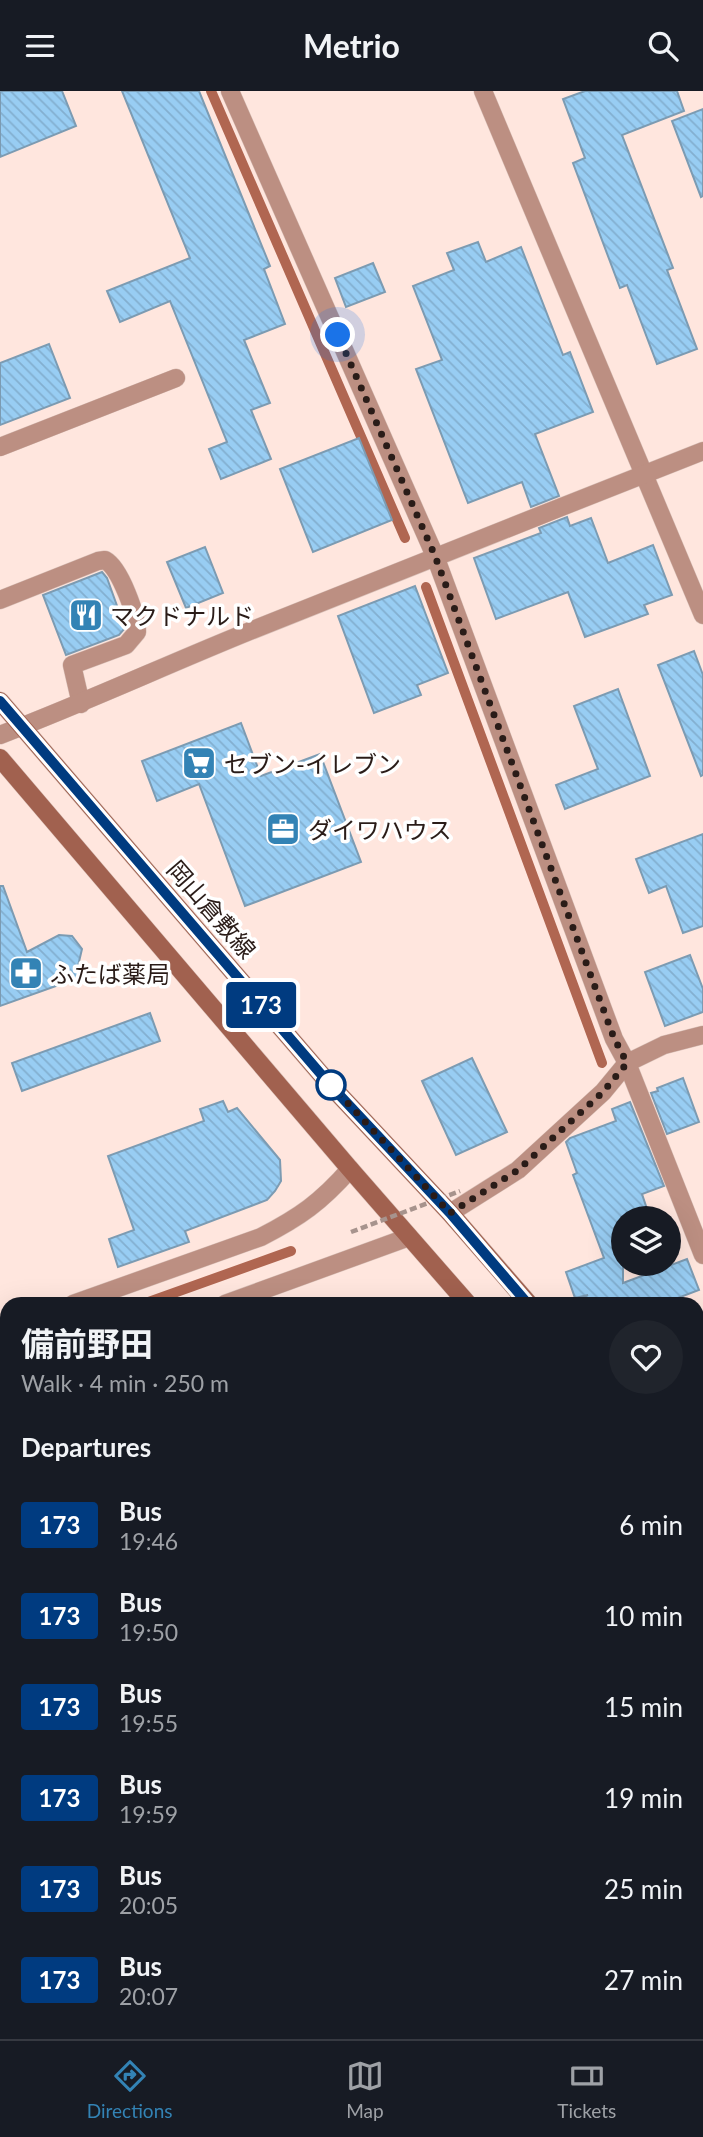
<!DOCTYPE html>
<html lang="en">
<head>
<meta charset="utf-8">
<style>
  :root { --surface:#171b24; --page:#20242c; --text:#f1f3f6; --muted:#9ea1a6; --line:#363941; --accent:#3383b5 }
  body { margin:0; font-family:Lato,"Noto Sans JP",sans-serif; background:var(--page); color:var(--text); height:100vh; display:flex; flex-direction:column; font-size:26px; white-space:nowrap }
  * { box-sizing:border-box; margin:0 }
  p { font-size:23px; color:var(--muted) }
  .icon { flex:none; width:38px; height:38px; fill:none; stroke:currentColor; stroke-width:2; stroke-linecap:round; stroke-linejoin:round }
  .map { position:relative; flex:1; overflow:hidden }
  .side { position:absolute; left:0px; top:1206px; width:704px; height:744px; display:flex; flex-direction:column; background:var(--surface); border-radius:21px 21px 0 0; box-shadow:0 7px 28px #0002 }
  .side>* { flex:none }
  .badge { padding:0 14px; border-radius:5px; font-size:24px; line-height:46px }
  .fabs { position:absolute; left:611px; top:1115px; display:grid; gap:14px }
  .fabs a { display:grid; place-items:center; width:70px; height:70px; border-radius:50%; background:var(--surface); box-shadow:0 7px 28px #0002; font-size:35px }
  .you { position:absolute; width:35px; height:35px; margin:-18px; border:5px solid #fff; border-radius:50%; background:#1a73e8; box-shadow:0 0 0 10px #1a73e833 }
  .map>.badge { position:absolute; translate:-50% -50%; box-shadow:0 0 0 4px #fff }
  h2 { padding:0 21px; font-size:26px; line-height:63px }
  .round { display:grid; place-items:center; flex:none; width:74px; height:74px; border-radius:37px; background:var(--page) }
  .head { display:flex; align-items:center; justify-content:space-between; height:119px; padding:0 21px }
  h1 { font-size:33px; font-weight:700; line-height:52px }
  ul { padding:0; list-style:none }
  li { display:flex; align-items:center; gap:21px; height:91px; padding:0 21px }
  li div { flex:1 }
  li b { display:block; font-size:26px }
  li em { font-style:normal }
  li .badge { min-width:77px; font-weight:700; text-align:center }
  header { display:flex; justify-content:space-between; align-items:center; height:91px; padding:0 21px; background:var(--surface); font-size:32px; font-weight:700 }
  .tab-bar { display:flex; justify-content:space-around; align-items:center; height:98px; border-top:2px solid var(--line); background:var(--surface); font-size:19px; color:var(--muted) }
  .tab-bar a { display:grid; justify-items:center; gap:4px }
  .tab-bar .on { color:var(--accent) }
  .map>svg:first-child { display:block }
  .grass { fill:url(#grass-dots) }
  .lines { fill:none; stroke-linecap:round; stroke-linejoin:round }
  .stream { stroke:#b06651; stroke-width:10 }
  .building { fill:url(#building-back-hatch); stroke:#7c9bb2; stroke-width:2 }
  .lane-casing { stroke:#d9c2ba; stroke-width:19 }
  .street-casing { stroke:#d9c2ba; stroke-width:19 }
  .secondary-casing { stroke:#d9c2ba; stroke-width:19 }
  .primary-casing { stroke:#d9c2ba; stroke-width:19 }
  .path { stroke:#a7938d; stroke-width:4.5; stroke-dasharray:7 3.5; stroke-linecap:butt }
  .lane { stroke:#bc8f82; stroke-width:18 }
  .street { stroke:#bc8f82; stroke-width:18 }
  .secondary { stroke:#a1614f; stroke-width:18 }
  .primary { stroke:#8b3f2a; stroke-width:18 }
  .path-bridge { stroke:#a7938d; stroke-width:4.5; stroke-dasharray:7 3.5; stroke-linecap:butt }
  .line-casing { stroke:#fff; stroke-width:16 }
  .line { stroke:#003b80; stroke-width:10 }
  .walk { stroke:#2a1c18; stroke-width:7; stroke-dasharray:0 12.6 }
  .stop-dot { fill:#fff; stroke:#003b80; stroke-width:3.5 }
  .labels { text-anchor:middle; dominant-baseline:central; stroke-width:7; stroke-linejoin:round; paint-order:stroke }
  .poi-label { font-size:24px; fill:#2a1c18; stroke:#fff; text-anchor:start }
  .street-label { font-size:24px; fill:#2a1c18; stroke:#fff }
</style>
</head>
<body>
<header><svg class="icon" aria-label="menu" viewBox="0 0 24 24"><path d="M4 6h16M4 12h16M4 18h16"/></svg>Metrio<svg class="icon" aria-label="search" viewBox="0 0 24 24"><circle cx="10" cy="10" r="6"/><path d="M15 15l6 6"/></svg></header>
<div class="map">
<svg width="703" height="1948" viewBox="0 0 703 1948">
  <defs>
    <pattern id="grass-dots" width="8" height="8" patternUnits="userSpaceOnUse" patternTransform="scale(1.75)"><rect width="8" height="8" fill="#f1b09d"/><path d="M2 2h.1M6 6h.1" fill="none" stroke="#cf9786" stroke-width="1.8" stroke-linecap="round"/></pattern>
    <pattern id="building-back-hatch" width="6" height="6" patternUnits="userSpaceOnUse" patternTransform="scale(1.75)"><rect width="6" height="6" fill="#98cdf3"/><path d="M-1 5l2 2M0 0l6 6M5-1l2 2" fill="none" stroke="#83afd0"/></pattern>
  </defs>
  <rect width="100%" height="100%" fill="#ffe6de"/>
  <path class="grass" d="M398 1943 400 1948H203L201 1943Z"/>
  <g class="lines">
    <g class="stream">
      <path d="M211 0 405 447"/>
      <path d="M426 496 602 972"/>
      <path d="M143 1213 291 1160"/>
      <path d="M0 1264 7 1261"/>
    </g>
  </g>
  <g class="building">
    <path d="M0 0H62L76 35 0 66Z"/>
    <path d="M122 0H199L270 175 264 178 285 233 244 249 270 312 251 319 271 368 221 388 209 358 227 351 170 210 120 231 107 200 190 167Z"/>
    <path d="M585 0H677L684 20 622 44 673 177 667 179 697 258 657 273 627 194 620 197 573 72 585 67 563 8Z"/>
    <path d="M703 18V105L701 106 672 30Z"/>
    <path d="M478 151 486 171 521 156 563 264 570 261 593 321 535 343 559 405 531 416 522 391 468 412 416 278 442 269 413 195 454 179 447 162Z"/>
    <path d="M373 172 385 201 346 216 335 187Z"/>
    <path d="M49 253 70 307 0 334V272Z"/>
    <path d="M359 347 392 429 313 461 280 378Z"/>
    <path d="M567 426 570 435 591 427 608 472 653 454 672 504 644 514 648 523 585 546 568 501 496 528 474 467 541 442 539 437Z"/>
    <path d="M205 456 223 502 186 517 167 471Z"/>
    <path d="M102 481 107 487 125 537 119 544 66 564 43 504Z"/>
    <path d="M415 495 448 582 417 594 421 604 374 622 338 525Z"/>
    <path d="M694 560 703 584V684L701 685 658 574Z"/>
    <path d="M618 598 650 685 565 718 556 694 598 678 574 615Z"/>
    <path d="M241 632 261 685 320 663 361 771 245 815 199 693 157 710 142 670Z"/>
    <path d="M703 743V835L683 842 666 795 649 802 636 768Z"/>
    <path d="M0 795H3L27 861 59 844 72 845 82 858 78 875 81 886 0 915Z"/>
    <path d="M690 864 703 898V921L665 935 645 881Z"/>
    <path d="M150 922 160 950 22 1000 12 972Z"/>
    <path d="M472 967 507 1041 456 1064 422 990Z"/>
    <path d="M683 987 699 1031 667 1043 651 1002 658 1000 657 997Z"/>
    <path d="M223 1010 228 1021 237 1017 280 1069 281 1090 275 1100 267 1109 185 1140 189 1151 118 1176 109 1148 134 1139 108 1065 204 1030 200 1018Z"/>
    <path d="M630 1011 664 1095 642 1103 650 1127H623V1192L687 1168 699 1199 662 1213H574V1210L588 1204 575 1207 566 1181 604 1167 573 1084 577 1082 566 1051 570 1047 616 1030 612 1018Z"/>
  </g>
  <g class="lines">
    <g class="lane-casing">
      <g id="lane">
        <path d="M0 356 176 287"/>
        <path d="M0 509 98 470 105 469C120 477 137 524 137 541L126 554 72 574 81 613"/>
      </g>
    </g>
    <g class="street-casing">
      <g id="street">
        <path d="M230 0 435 465 614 948 627 972 703 1164"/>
        <path d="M483 0 703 524"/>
        <path d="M0 644C84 612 166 574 250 540 400 479 552 420 703 360"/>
        <path d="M450 1122 518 1079 603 1001 627 972 664 954 703 944"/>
        <path d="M73 1213 261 1146C300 1126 321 1111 350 1078"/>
        <path d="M225 1213 409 1146"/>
        <path d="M0 1239 7 1236"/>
        <path d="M0 1292 7 1290"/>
        <path d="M420 1942 423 1948"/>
        <path d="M664 1942 666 1948"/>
      </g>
    </g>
    <g class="secondary-casing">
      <g id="secondary">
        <path d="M0 610 332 996 450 1122 529 1213"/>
        <path d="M0 667 350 1078 468 1213"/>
        <path d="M696 1365 703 1366"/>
        <path d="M696 1406 703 1414"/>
        <path d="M696 1471 703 1478"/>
      </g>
    </g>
    <g class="primary-casing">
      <g id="primary">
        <path d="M696 1461 703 1458"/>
        <path d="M696 1512 703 1509"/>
        <path d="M696 1560 703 1562"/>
        <path d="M0 1732 7 1729"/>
        <path d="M0 1800 7 1797"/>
      </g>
    </g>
    <g class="path">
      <path d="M194 1942 197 1948"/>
      <path d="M248 1948 250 1942"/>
    </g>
    <use href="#lane" class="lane"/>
    <use href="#street" class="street"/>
    <use href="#secondary" class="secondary"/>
    <use href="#primary" class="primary"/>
    <path class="path-bridge" d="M351 1141 460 1100"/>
  </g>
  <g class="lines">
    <g class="line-casing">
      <path id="line" d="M0 610 332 996 450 1122 528 1213"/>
    </g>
    <use href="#line" class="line"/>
    <path class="walk" d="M331 994 450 1122 518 1079 603 1001 627 972 614 947 435 465 338 244"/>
  </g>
  <defs>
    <g id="restaurant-square" transform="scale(1.75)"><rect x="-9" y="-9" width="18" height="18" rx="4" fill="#3383b5" stroke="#fff"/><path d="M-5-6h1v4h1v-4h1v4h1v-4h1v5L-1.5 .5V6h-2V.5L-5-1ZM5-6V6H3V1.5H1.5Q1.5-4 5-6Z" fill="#fff"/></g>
    <g id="supermarket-square" transform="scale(1.75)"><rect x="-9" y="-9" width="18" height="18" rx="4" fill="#3383b5" stroke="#fff"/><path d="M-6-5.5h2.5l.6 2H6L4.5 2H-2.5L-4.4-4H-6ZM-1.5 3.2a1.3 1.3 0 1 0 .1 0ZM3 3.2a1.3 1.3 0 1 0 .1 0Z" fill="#fff"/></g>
    <g id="office-square" transform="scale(1.75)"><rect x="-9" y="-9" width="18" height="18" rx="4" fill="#3383b5" stroke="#fff"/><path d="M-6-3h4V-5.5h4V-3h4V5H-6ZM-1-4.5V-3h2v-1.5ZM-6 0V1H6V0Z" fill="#fff"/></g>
    <g id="pharmacy-square" transform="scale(1.75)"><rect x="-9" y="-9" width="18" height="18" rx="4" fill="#3383b5" stroke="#fff"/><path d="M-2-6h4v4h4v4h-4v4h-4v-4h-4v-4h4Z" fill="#fff"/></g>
  </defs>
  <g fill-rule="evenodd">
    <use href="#restaurant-square" x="86" y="524"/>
    <use href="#supermarket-square" x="199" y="672"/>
    <use href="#office-square" x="283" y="738"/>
    <use href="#pharmacy-square" x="26" y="882"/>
  </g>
  <circle class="stop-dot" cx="331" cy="994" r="14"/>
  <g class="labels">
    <g class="poi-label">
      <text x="110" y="524">マクドナルド</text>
      <text x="224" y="672">セブン-イレブン</text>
      <text x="308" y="738">ダイワハウス</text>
      <text x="50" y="882">ふたば薬局</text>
    </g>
    <g class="street-label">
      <text transform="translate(212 818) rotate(49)">岡山倉敷線</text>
    </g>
  </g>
</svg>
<div class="fabs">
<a><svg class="icon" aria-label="layers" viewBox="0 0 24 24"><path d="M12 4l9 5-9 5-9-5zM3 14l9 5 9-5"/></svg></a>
</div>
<div class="you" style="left:338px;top:244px"></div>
<b class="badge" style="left:261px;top:914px;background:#003b80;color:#fff">173</b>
<section class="side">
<div class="head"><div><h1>備前野田</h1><p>Walk · 4 min · 250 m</p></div><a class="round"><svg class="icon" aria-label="heart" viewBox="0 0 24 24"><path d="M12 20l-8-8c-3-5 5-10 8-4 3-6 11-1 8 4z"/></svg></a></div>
<h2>Departures</h2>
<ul>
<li><span class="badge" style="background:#003b80;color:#fff">173</span><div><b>Bus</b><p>19:46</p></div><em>6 min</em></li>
<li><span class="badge" style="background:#003b80;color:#fff">173</span><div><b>Bus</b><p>19:50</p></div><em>10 min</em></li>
<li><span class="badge" style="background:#003b80;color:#fff">173</span><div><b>Bus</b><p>19:55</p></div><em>15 min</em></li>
<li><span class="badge" style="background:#003b80;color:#fff">173</span><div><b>Bus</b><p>19:59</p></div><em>19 min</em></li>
<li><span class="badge" style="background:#003b80;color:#fff">173</span><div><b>Bus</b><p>20:05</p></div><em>25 min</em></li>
<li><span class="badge" style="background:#003b80;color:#fff">173</span><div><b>Bus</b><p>20:07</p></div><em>27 min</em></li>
</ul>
</section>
</div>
<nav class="tab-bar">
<a class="on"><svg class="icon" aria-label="directions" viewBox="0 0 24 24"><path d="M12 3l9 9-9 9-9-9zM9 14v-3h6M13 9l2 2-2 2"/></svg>Directions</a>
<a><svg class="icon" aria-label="map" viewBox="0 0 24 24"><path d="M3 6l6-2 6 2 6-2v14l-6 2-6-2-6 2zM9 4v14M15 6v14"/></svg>Map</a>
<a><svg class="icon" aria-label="tickets" viewBox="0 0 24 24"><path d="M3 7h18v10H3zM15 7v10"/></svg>Tickets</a>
</nav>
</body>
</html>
